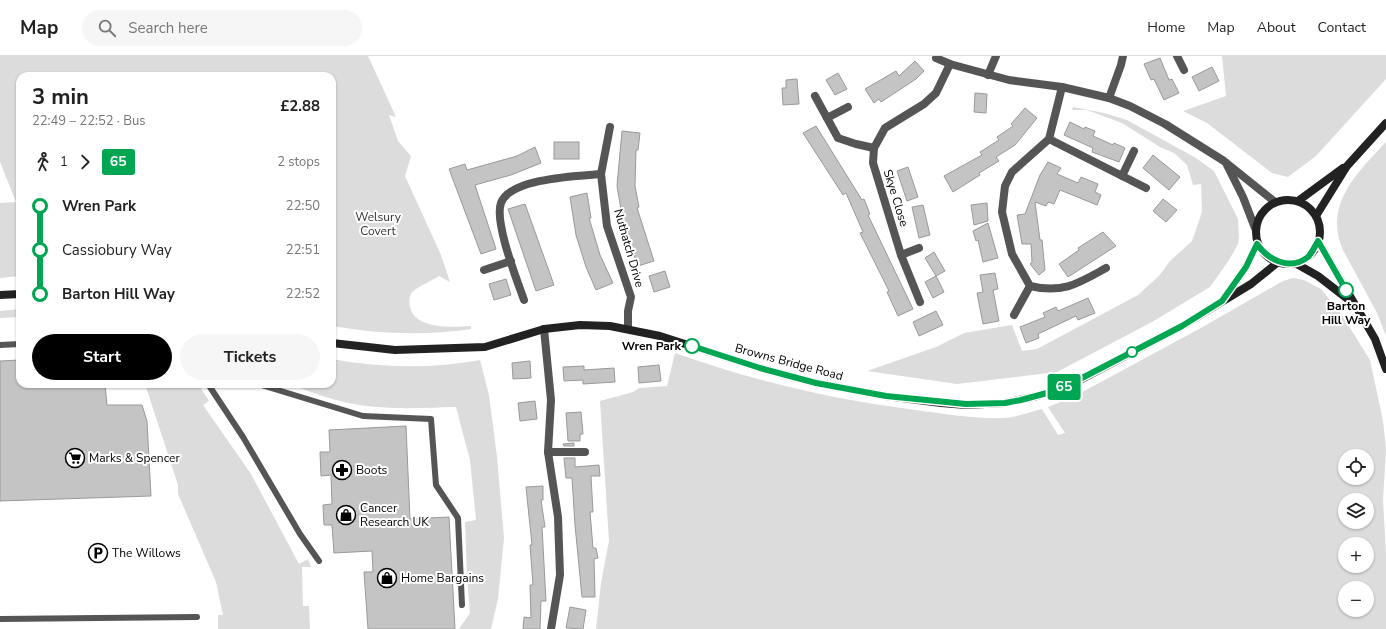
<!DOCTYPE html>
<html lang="en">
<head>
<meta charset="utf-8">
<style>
  :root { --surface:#fff; --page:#f6f6f6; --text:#222; --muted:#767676; --line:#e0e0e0; --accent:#000 }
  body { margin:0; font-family:"Nunito Sans",sans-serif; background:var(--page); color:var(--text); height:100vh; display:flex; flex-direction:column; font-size:15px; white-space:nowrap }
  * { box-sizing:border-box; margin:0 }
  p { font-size:13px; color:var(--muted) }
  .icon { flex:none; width:22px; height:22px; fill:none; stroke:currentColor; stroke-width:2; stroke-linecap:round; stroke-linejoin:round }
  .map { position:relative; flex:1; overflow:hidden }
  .drawer { position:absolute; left:16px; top:16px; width:320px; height:316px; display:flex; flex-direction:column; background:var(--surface); border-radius:12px; box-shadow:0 1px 3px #0004 }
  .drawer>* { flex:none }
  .badge { padding:0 8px; border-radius:3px; font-size:14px; line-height:26px }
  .buttons { position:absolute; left:1338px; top:393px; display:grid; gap:8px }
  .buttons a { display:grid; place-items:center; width:36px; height:36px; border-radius:50%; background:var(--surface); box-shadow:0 1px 3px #0004; font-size:20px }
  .map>.badge { position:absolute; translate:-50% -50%; box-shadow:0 0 0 2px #fff }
  .legs { display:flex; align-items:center; gap:6px; height:44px; padding:0 16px; font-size:13px }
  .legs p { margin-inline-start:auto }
  .overview { display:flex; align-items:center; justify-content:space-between; height:68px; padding:0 16px }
  h1 { font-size:22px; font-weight:700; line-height:30px }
  .button { display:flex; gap:8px; margin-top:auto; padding:8px 16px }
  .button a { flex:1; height:46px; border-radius:24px; background:var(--accent); color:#fff; font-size:16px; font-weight:700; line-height:46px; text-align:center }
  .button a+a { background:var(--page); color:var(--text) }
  ul { padding:0 16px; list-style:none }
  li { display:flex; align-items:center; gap:14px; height:44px; font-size:15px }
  li i { display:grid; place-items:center; width:6px; height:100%; margin:0 5px; background:currentColor }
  li i::after { content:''; width:10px; height:10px; margin:-5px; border:3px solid; border-radius:50%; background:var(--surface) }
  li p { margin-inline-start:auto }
  li:first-child i { background:linear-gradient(#0000 50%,currentColor 0) }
  li:last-child i { background:linear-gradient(currentColor 50%,#0000 0) }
  header { display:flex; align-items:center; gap:24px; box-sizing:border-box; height:56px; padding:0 20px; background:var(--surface); border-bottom:1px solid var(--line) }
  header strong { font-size:19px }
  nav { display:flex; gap:22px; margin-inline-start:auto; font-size:14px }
  .search { width:280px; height:36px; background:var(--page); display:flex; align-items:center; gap:10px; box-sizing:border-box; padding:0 14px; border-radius:22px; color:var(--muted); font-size:15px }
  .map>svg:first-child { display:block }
  .green { fill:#dcdcdc; fill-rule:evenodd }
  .building { fill:#c4c4c4; stroke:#999 }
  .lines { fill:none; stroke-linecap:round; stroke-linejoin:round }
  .lane { stroke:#555; stroke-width:6 }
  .street { stroke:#555; stroke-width:8 }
  .secondary { stroke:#222; stroke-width:8 }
  .line-1-casing { stroke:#fff; stroke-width:9 }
  .line-1 { stroke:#00a651; stroke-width:6 }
  .stop-1-dot { fill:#fff; stroke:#00a651; stroke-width:2 }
  .labels { text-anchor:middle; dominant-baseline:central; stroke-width:4; stroke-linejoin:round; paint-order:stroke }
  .street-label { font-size:12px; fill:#000; stroke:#fff }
  .park-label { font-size:12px; fill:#333; stroke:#fff }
  .stop-label { font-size:12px; font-weight:bold; fill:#000; stroke:#fff }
  .poi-label { font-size:12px; fill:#000; stroke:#fff; text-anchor:start }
</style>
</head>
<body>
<header>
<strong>Map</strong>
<div class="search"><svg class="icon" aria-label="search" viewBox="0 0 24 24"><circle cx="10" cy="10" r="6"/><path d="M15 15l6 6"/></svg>Search here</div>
<nav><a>Home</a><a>Map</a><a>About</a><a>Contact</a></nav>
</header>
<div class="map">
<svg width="1386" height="573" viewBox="0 0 1386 573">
  <rect width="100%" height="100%" fill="#fff"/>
  <g class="green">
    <path d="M0 0H368L396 61 389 59 398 85 411 100 405 120 441 199 450 226 439 220C431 225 419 230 412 236 409 240 409 247 410 251 415 274 453 271 471 270V273C424 280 378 278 332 270V20H20V220L0 222V147L16 146 0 106Z"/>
    <path d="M1222 0H1386V23L1316 100 1288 121 1272 117 1207 67 1183 55 1226 40Z"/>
    <path d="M1073 51 1104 57 1127 64 1196 102 1214 115 1238 163 1239 181 1238 188 1229 204 1210 231 1152 266 1057 316 957 328 867 315 936 291 964 277 1012 269 1022 295 1037 293 1138 239 1159 220 1170 205 1192 185 1202 156 1201 128 1193 129 1187 109 1174 97 1160 91 1122 67 1087 54H1072Z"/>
    <path d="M1386 86V280L1377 257 1343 194C1323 149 1357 117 1386 86Z"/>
    <path d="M1293 222 1304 224 1321 233 1342 259 1370 304 1383 365 1386 393 1383 444 1386 497V573H596L601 527 609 485 600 345 633 336 639 332 667 330 675 297C754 325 834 344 916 354 945 358 975 363 1004 362 1017 361 1030 356 1042 353L1058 379 1065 377 1048 351 1073 341 1199 273 1283 225ZM1345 400H1367V422H1345ZM1345 444H1367V466H1345ZM1345 488H1367V510H1345ZM1345 532H1367V554H1345Z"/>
    <path d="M20 253V261L0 262V255Z"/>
    <path d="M332 303C381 312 431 313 480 304L489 339 497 401 504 482 498 543 491 573H459L470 557 467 521 465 466 476 464 470 404 456 351C416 352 375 355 336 344 320 340 304 333 289 328H332Z"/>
    <path d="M145 328H198L209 345 203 349 251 418 299 508 308 503 311 511H302L303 550H309L310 573H218V559H223L216 526 178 438V429Z"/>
  </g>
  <g class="building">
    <path d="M1160 2 1169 24 1172 23 1179 37 1164 44 1154 23 1151 24 1144 8Z"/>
    <path d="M915 5 924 15 916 23 881 46 879 43 874 47 865 33 896 15 899 20Z"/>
    <path d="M1212 11 1219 25 1199 35 1192 21Z"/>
    <path d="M838 17 847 33 835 39 826 24Z"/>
    <path d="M797 23 799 48 783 49 782 32H786V24Z"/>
    <path d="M975 37 987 38 986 57 974 56Z"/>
    <path d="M1025 52 1037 62 1015 89 996 101 999 105 979 117 980 119 953 136 944 120 982 99 980 96 999 84 997 81 1013 70 1011 68Z"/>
    <path d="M1070 66 1084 73 1085 71 1095 75 1093 80 1113 89 1114 87 1125 92 1119 106 1092 96 1093 92 1064 79Z"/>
    <path d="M816 70 862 144 864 143 870 158 868 159 913 253 898 260 887 236 889 235 860 177 863 176 846 137 843 139 803 77Z"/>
    <path d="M622 75 640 77 638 94H636L635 130 639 151 637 152 654 205 638 210 624 171 617 130Z"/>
    <rect x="554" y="86" width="25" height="17"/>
    <path d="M535 91 541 107 511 119 475 129 496 193 481 198 449 113 465 108 467 114 517 100Z"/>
    <path d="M1153 99 1180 121 1169 134 1143 112Z"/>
    <path d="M1048 106 1061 112 1057 118 1078 127 1081 121 1098 128 1095 136 1101 139 1097 149 1060 134 1054 148 1048 146 1046 150 1035 146 1040 184H1042L1045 214 1039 219 1030 208 1032 206 1031 188H1022L1017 159 1025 158 1040 119Z"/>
    <path d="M908 111 918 141 907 145 897 115Z"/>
    <path d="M587 137 591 162H589L600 199 613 227 596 234 586 211 576 179 570 141Z"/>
    <path d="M1163 143 1177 154 1166 166 1153 155Z"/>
    <path d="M987 147 988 165 974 169 971 149Z"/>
    <path d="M525 148 554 229 536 235 508 153Z"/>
    <path d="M923 149 930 179 919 182 912 151Z"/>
    <path d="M988 167 998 202 983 206 978 184 976 185 973 175Z"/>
    <path d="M1103 176 1116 190 1068 221 1059 208 1079 194 1078 192Z"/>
    <path d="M934 196 945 215 936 220 925 202Z"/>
    <path d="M665 215 670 231 654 236 649 220Z"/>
    <path d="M995 217 998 233 993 234 999 265 983 268 977 237 983 236 980 219Z"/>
    <path d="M936 220 944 236 933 242 925 226Z"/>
    <path d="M506 223 511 239 494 244 489 228Z"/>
    <path d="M1088 242 1095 257 1078 264 1076 260 1038 278 1039 282 1026 287 1020 271 1045 261 1043 257 1056 251 1058 255Z"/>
    <path d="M936 255 943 269 919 280 913 266Z"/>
    <path d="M20 304V328H105L107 349H142L147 365 151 440 0 445V305Z"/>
    <path d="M530 305 531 322 513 323 512 307Z"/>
    <path d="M659 309 661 325 639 327 638 311Z"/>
    <path d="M584 310V314L614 312 615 326 583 328V324L564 325 563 311Z"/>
    <path d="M535 345 537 363 520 365 518 347Z"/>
    <path d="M581 356 583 378H580V385H568L566 357Z"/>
    <path d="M406 370 410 463 449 461 455 573H368L364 516H373L372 495 334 497 332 469H324L323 449 332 448 331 419 321 420 320 396H330L329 374Z"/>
    <path d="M574 387V390H564L563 388Z"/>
    <path d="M564 402H575V411L599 409 600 420H591L593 456H590L593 492H596L598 502 594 503 595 541H582L575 469 572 422H566Z"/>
    <path d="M543 430V444H541L545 471H542L546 545H541L540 573H523L524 561 531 562 530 529H533L530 489H532L526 431Z"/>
    <path d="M570 551 586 554 583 573 566 572Z"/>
  </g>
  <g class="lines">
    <g class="lane">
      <path d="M0 289 20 288"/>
      <path d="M208 328 243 381 300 478 319 505"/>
      <path d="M258 328 363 360 431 363 436 429 458 462 462 549"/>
      <path d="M0 563 197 561"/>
    </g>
    <g class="street">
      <path d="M1177 0 1184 14"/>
      <path d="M936 2 950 8"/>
      <path d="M988 19 996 0"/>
      <path d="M1062 31 1049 83 1012 116 1005 130 1002 156 1012 198 1030 230C1063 238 1079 227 1106 212"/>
      <path d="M815 40 838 82 856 88 874 92"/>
      <path d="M1109 42 1121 9 1123 0"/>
      <path d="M827 62 848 51"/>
      <path d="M610 71 601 118 607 170 631 241 628 255V272"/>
      <path d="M1049 83 1146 132"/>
      <path d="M1226 107 1243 141 1255 172"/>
      <path d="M1122 120 1134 95"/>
      <path d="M901 199 919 192"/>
      <path d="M484 214 511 205"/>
      <path d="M524 244C517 224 494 166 501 147 510 122 578 120 601 118"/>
      <path d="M920 246 901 199 873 107 874 92 885 72 924 48 936 37 950 8 1009 24 1062 31 1109 42 1130 50 1165 68 1224 105 1275 146"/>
      <path d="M1014 259 1030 230"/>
      <path d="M544 273 551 344 548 396 558 461 560 519 551 573"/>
      <path d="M548 396H585"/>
    </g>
    <g class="secondary">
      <circle cx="1288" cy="176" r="32"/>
      <path d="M1298 145 1343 112"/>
      <path d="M1316 160 1347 110 1386 67"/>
      <path d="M1318 185 1375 283 1386 313"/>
      <path d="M1295 207 1318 220 1349 244"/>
      <path d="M0 239 20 238"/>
      <path d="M1224 243 1246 211 1257 188"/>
      <path d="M332 287 395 294 485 291 544 273 580 269 610 270 660 280 760 312 816 327 886 340 941 347 966 349 1005 347 1037 340 1059 333 1082 323 1182 270 1251 228 1277 207"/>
    </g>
  </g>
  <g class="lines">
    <g class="line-1-casing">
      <path id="line-1" d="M692 290 760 312 816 327 886 340 966 348 1005 347 1021 344 1058 334 1082 322 1182 270 1222 245 1246 211 1257 188C1268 204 1290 215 1308 201 1312 197 1315 190 1318 185L1346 234"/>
    </g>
    <use href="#line-1" class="line-1"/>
  </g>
  <defs>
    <g id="supermarket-ring" transform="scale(1)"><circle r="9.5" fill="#fff" stroke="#000" stroke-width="1.5"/><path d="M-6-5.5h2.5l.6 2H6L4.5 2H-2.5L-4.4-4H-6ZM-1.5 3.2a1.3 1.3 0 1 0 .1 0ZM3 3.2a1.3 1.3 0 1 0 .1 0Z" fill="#000"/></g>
    <g id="pharmacy-ring" transform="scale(1)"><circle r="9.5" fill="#fff" stroke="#000" stroke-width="1.5"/><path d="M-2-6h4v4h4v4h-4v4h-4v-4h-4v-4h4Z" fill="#000"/></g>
    <g id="shop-ring" transform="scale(1)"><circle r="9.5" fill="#fff" stroke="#000" stroke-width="1.5"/><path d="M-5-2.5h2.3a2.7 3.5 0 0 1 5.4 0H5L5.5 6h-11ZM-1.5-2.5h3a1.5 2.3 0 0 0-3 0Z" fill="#000"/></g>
    <g id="parking-ring" transform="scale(1)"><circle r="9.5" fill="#fff" stroke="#000" stroke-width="1.5"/><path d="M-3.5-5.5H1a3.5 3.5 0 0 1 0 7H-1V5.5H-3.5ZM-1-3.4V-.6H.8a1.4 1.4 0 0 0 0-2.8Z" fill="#000"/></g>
  </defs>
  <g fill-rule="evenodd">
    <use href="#supermarket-ring" x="75" y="402"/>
    <use href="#pharmacy-ring" x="342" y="414"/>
    <use href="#shop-ring" x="346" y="459"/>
    <use href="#parking-ring" x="98" y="497"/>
    <use href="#shop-ring" x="387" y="522"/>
  </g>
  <g class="stop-1-dot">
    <circle cx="1346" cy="234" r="7"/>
    <circle cx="692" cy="290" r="7"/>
    <circle cx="1132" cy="296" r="5"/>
  </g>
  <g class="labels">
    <g class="street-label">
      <text transform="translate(896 142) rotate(73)">Skye Close</text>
      <text transform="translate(629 192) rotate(74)">Nuthatch Drive</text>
      <text transform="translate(789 306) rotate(15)">Browns Bridge Road</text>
    </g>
    <g class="park-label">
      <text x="378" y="161">Welsury<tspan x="378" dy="14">Covert</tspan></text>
    </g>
    <g class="stop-label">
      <text x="1346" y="250">Barton<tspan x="1346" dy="14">Hill Way</tspan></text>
      <text x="681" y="290" text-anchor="end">Wren Park</text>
    </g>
    <g class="poi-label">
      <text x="89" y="402">Marks &amp; Spencer</text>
      <text x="356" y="414">Boots</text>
      <text x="360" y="452">Cancer<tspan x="360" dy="14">Research UK</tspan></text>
      <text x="112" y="497">The Willows</text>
      <text x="401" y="522">Home Bargains</text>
    </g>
  </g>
</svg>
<div class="buttons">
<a><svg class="icon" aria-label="locate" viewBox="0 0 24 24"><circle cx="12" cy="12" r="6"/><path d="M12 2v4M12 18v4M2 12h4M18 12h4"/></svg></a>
<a><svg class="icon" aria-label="layers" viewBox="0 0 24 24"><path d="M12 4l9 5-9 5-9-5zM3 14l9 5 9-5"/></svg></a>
<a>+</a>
<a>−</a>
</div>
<b class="badge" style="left:1064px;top:331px;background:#00a651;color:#fff">65</b>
<section class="drawer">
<div class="overview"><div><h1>3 min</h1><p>22:49 – 22:52 · Bus</p></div><b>£2.88</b></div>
<div class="legs"><svg class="icon" aria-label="walk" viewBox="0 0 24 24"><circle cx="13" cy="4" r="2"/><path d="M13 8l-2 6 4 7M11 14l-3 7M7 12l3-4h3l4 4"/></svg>1<svg class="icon" aria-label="forward" viewBox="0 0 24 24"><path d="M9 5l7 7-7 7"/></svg><b class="badge" style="background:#00a651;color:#fff">65</b><p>2 stops</p></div>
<ul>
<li><i style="color:#00a651"></i><b>Wren Park</b><p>22:50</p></li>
<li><i style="color:#00a651"></i><span>Cassiobury Way</span><p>22:51</p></li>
<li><i style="color:#00a651"></i><b>Barton Hill Way</b><p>22:52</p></li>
</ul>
<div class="button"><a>Start</a><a>Tickets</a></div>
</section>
</div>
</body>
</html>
